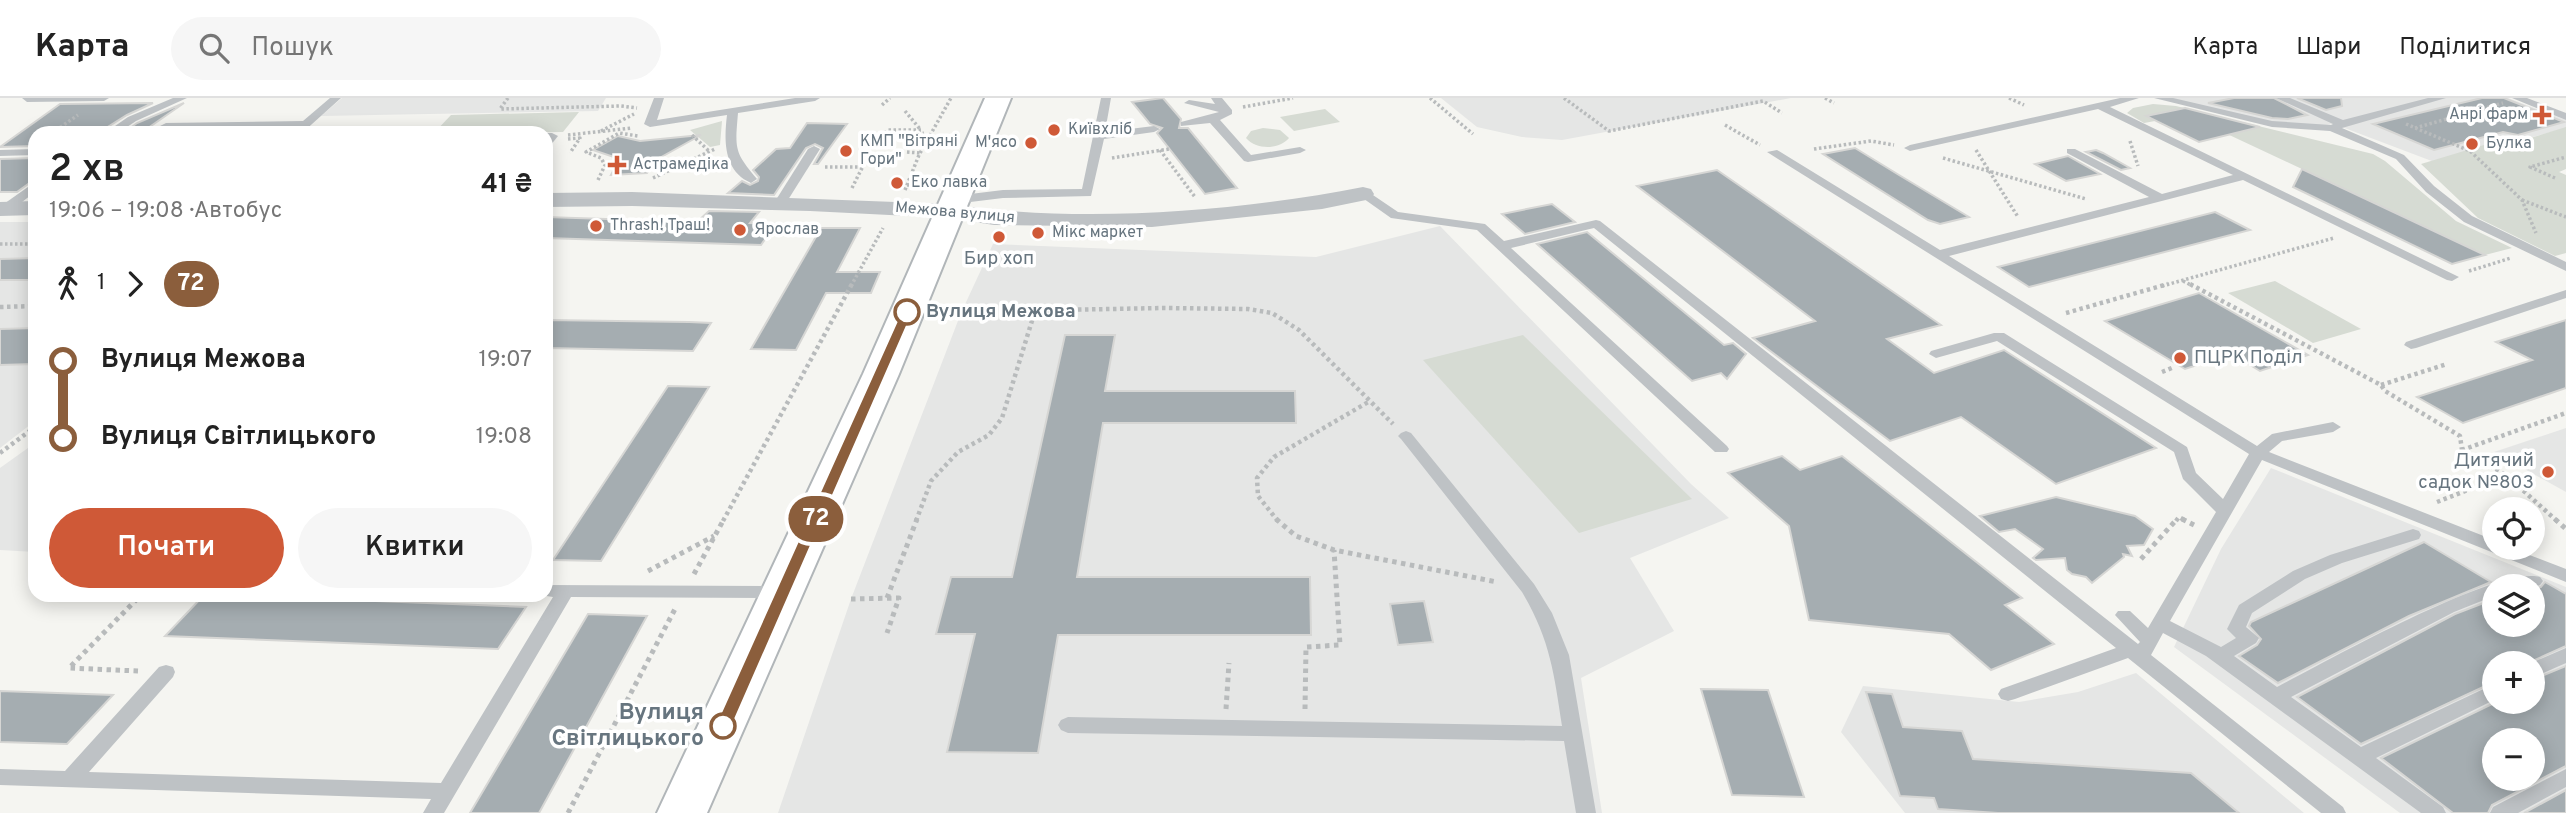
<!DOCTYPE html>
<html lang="uk">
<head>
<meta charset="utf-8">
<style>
  :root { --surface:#fff; --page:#f6f6f6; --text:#222; --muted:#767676; --line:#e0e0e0; --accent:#cf5937 }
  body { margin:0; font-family:Overpass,sans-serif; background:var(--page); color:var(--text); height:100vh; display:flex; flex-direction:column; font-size:26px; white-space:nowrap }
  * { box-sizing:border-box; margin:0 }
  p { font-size:23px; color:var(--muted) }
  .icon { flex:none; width:38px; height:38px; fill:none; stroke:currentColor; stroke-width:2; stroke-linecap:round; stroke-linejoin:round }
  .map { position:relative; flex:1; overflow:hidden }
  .side { position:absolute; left:28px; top:28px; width:525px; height:476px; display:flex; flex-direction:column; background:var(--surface); border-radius:21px; box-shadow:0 4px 18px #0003 }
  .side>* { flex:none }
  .badge { padding:0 14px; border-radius:23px; font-size:24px; line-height:46px }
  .buttons { position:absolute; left:2482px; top:399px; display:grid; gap:14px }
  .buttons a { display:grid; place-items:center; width:63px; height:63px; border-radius:50%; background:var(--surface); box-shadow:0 4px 18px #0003; font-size:35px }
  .map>.badge { position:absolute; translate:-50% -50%; box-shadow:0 0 0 4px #fff }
  .legs { display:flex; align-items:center; gap:10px; height:77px; padding:0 21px; font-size:23px }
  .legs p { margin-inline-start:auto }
  .summary { display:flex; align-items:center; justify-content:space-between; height:119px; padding:0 21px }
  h1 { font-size:38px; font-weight:600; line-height:52px }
  .cta { display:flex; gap:14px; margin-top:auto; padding:14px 21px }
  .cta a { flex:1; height:80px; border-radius:42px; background:var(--accent); color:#fff; font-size:28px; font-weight:600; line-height:80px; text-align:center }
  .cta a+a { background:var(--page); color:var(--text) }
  ul { padding:0 21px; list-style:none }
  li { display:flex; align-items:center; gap:24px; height:77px; font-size:26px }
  li i { display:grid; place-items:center; width:10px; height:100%; margin:0 9px; background:currentColor }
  li i::after { content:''; width:18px; height:18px; margin:-9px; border:5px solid; border-radius:50%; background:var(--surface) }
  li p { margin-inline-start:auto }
  li:first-child i { background:linear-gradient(#0000 50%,currentColor 0) }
  li:last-child i { background:linear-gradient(currentColor 50%,#0000 0) }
  header { display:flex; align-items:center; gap:42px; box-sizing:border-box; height:98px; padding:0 35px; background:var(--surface); border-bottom:2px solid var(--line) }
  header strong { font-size:33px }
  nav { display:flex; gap:38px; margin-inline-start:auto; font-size:24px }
  .search { width:490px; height:63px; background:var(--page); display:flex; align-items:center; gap:18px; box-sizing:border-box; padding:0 24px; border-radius:38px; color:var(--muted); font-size:26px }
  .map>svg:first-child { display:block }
  .built { fill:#e5e6e5; fill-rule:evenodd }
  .green { fill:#d6dbd3 }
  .building { fill:#a5adb1; stroke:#d6d6d4; stroke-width:2; fill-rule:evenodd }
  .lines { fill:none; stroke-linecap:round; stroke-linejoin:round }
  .secondary-casing { stroke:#b1b6b9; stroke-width:4 }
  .path-far2 { stroke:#b8bbbc; stroke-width:3.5; stroke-dasharray:2.5 2.5; stroke-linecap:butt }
  .path-far1 { stroke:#b8bbbc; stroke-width:4.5; stroke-dasharray:3.5 3.5; stroke-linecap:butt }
  .path { stroke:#b8bbbc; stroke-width:5; stroke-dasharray:4.5 4.5; stroke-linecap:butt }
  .lane { fill:#bec2c5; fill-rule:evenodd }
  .street { fill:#bec2c5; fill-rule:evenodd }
  .secondary { fill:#fff; fill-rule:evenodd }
  .line-1 { fill:#8b5e3c; stroke:#fff; stroke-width:2 }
  .poi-dot { fill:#cf5937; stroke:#fff; stroke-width:2.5 }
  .stop-1-dot { fill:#fff; stroke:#8b5e3c; stroke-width:3.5 }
  .labels { text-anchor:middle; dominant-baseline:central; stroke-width:7; stroke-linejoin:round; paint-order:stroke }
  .far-poi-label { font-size:16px; fill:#67757f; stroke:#fff; text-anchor:start }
  .far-street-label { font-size:16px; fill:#67757f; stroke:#fff }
  .poi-label { font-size:19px; fill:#67757f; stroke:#fff }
  .stop-label { font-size:19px; font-weight:bold; fill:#67757f; stroke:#fff; text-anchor:start }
  .near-stop-label { font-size:23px; font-weight:bold; fill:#67757f; stroke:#fff; text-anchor:end }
</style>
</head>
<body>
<header>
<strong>Карта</strong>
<div class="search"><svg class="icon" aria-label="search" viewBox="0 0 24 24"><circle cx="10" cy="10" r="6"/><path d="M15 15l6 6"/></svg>Пошук</div>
<nav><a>Карта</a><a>Шари</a><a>Поділитися</a></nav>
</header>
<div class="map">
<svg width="2566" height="715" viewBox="0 0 2566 715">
  <rect width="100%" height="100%" fill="#f5f5f1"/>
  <g class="built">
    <path d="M342 0H606L598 13 321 18Z"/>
    <path d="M1441 0H1791L1562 42 1522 39 1477 29Z"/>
    <path d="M2166 0H2508L2566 22V30L2437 65 2334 26 2319 28 2273 26Z"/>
    <path d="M0 124H35V323L0 350Z"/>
    <path d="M1440 128 1691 386 1729 420 1630 460 1674 533 1581 580 1602 715H778L851 501 961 215 993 146 1316 159Z"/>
    <path d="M2566 330V394L2494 354Z"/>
    <path d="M35 345V454L0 452V370Z"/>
    <path d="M2271 370 2566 489V715H2400L2174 549 2221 451ZM2494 488H2532V527H2494ZM2494 565H2532V604H2494ZM2494 642H2532V681H2494Z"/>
    <path d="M2136 575 2304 715H1905L1841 634 1863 588 2019 604 2078 594Z"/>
  </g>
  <g class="green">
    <path d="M2153 6 2176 8 2373 56 2385 63 2456 123 2512 150 2485 157 2176 12 2148 18 2155 23 2144 25 2127 15 2133 10Z"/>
    <path d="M1325 11 1340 24 1294 33 1280 19Z"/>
    <path d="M579 14 563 34 434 35 451 17Z"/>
    <path d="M722 23 720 47 710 49 690 32Z"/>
    <path d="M2566 29V71L2559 74 2566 77V155L2555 158 2478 120 2421 66 2517 37 2527 41Z"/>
    <path d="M1263 30 1280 32 1289 40C1279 52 1256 52 1246 40L1251 33Z"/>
    <path d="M2275 183 2361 231 2313 245 2228 195Z"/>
    <path d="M1523 237 1692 401 1579 435 1423 262Z"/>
  </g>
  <g class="building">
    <path d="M1163 0 1181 21 1179 30H1188L1237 90 1205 96 1157 35 1162 30 1150 26 1132 4Z"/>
    <path d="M2234 0H2274L2307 17 2288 21 2272 20 2208 5Z"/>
    <path d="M2297 0H2341L2342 8 2326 12Z"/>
    <path d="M2482 0H2504L2564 24 2518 37 2503 34 2434 52 2373 26Z"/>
    <path d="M153 5 127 17 98 35H35V48L0 49 60 6Z"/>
    <path d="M184 5 148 30 129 31 137 25Z"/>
    <path d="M2185 10 2260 29 2199 44 2146 18Z"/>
    <path d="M807 25 847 26 818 66H814L823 50 815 46 806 50 774 97 728 95 742 83 750 87 758 83 759 79 753 72 776 51 790 50Z"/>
    <path d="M701 37 656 62 647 75 611 77 620 61 593 52 618 38 640 43Z"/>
    <path d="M1855 50 1899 77 1969 119 1940 126 1928 122 1823 56Z"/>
    <path d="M2096 52 2103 55 2130 70 2121 72 2086 54Z"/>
    <path d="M2068 58 2100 76 2066 83 2035 66Z"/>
    <path d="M35 60V81L17 94H0V61Z"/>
    <path d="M2302 71 2485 157 2452 166 2293 89Z"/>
    <path d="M1717 72 1941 227 1887 241 1934 275 2004 252 2156 350 2056 386 1961 319 1890 343 1753 240 1815 223 1637 88Z"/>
    <path d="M1552 106 1575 124 1525 136 1502 116Z"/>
    <path d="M709 113 759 114 750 125 776 126 761 147 546 140V119L697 124Z"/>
    <path d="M2215 114 2250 132 2029 189 1998 169Z"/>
    <path d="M821 130H860L837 174H880L871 195H826L796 252 751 251Z"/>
    <path d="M1587 134 1724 247 1733 245 1746 256 1727 281 1721 275 1692 283 1537 146Z"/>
    <path d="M35 160V182H0V161Z"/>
    <path d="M2199 195 2308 257 2260 273 2232 256 2185 271 2105 223Z"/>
    <path d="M546 222 689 224 711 225 693 253 546 250Z"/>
    <path d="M2566 222V290L2463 325 2417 299 2532 262 2496 244Z"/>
    <path d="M35 230V266L0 267V231Z"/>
    <path d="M1065 237H1115L1105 293H1295L1296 325H1103L1077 479H1310L1311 537H1058L1038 655 947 654 975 536H936L951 479H1012Z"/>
    <path d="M668 288 709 289 601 463 553 462Z"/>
    <path d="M1782 358 1800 372 1842 358 2022 500 2005 507 2054 546 1991 572 1949 536 1809 522 1789 428 1728 375Z"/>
    <path d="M2056 399 2135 418 2153 431 2144 447 2127 448 2132 458 2123 456 2124 459 2092 485 2086 479 2072 476 2067 472 2065 460 2036 462 2033 460 2043 451 2015 431 1999 434 1980 418Z"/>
    <path d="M2424 444 2491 484 2409 518 2278 585 2239 558 2257 547 2261 541 2249 528 2251 524Z"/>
    <path d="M2545 484 2566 496V548L2528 565H2494V584L2361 646 2297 599 2455 516 2494 501V527H2532V492L2541 489Z"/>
    <path d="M204 497H221L526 509 498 551 165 538Z"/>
    <path d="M1424 503 1433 544 1398 547 1390 506Z"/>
    <path d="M588 516 647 518 539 715H470Z"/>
    <path d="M2566 568V668L2492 707 2488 715H2453L2381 660 2496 604H2532V582ZM2494 642H2532V681H2494Z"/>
    <path d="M1701 591 1768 592 1804 699 1732 697Z"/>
    <path d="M0 593 113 597 67 646 0 644Z"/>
    <path d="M1866 594 1892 596 1903 629 1962 633 1973 661 2191 675 2239 715H1998L1938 711 1934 700 1900 698Z"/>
    <path d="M2566 692V715H2524Z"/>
  </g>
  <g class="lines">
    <g class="secondary-casing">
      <path id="secondary" d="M985 0H1011L899 276 707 715H657L863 276Z"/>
    </g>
    <g class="path-far2">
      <path d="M508 0 500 11 621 8 637 10"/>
      <path d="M1430 0 1473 36"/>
      <path d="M1564 0 1609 33 1763 3 1782 15"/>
      <path d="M1825 0 1834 5"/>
      <path d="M2009 0 2024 7"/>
      <path d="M882 7 890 0"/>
      <path d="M1243 9 1293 0"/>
      <path d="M905 13 920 31"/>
      <path d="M2406 26 2470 53 2522 102 2536 135"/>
      <path d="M1725 27 1760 47"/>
      <path d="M2415 30 2503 5"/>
      <path d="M921 32H887L884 38H914L924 35"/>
      <path d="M601 33 634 16"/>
      <path d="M52 35 78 17"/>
      <path d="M568 37 632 30"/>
      <path d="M692 37 710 54"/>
      <path d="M568 41 580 40 570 55"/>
      <path d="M2130 43 2138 68"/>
      <path d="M1814 51 1871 43 1894 47"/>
      <path d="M1160 52 1195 99"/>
      <path d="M1976 52 2018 119"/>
      <path d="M907 54 920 55"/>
      <path d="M1112 60 1169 51"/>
      <path d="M1943 60 2086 101"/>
      <path d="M825 69H862"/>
      <path d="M653 80 715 51"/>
      <path d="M2555 80 2530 69 2566 59"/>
      <path d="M598 82 605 67 601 60 586 54 619 35 638 38"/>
      <path d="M907 87H934"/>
      <path d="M852 90 864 66"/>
      <path d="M905 92 919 57 951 0"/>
      <path d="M2522 102 2566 119"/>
      <path d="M0 146H35"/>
      <path d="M2469 173 2511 160"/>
      <path d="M2183 183 2193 188"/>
      <path d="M851 188 883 130"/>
      <path d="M2162 188 2334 140"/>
    </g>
    <g class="path-far1">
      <path d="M2190 186 2381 287 2385 293 2460 338 2462 352"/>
      <path d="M0 209 35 208"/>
      <path d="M952 214 1163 210 1248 211 1272 215 1299 232 1393 326"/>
      <path d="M2066 215 2168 186"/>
      <path d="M2162 274 2174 269"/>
      <path d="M2381 287 2447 266"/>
      <path d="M546 315V331"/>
      <path d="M0 355 35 329"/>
      <path d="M2437 404 2506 377"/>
      <path d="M723 423 852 186"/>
      <path d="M916 423 931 383 958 354 989 337 1002 320 1035 213"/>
      <path d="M1278 423 1258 398 1257 380 1274 359 1370 303"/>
      <path d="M2176 423 2179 419 2186 423"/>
      <path d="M2557 423 2506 377 2462 352 2566 315"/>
    </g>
    <g class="path">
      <path d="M1276 421 1296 438 1334 452 1497 484"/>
      <path d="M2182 421 2194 427"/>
      <path d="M2555 421 2566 431"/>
      <path d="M2141 461 2177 421"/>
      <path d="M648 473 714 438"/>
      <path d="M694 476 724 421"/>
      <path d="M887 500 917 421"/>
      <path d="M851 501 899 500 887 535"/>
      <path d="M138 573 69 570 141 497"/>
      <path d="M1226 611 1229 565"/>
      <path d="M1305 611 1306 549 1340 547 1334 452"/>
      <path d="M568 715 675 511"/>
    </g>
    <g class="lane">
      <path d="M22 0H109L104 3 27 4Z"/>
      <path d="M173 0H187L136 23 118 35H105L128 19Z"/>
      <path d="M330 0H341L302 35H294L295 29 166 31 160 28 166 25 303 23Z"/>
      <path d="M654 0H664L657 22 795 0H820L815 3 738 15C735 51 734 54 757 81L751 85C723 73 724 42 727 17L650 29 644 26Z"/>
      <path d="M1101 0H1111L1105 34 1154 28 1160 31 1154 34 1104 41 1091 98 1003 100 954 106 948 102 954 98 1003 92 1082 91Z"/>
      <path d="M1211 0H1222L1232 12V16L1220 22 1251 57 1300 49 1306 52 1300 55 1248 64 1244 63 1210 25 1181 28V24L1219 14 1184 5 1189 2 1215 6Z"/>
      <path d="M2120 0H2139L2110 9 2459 179 2452 183 2447 182 2243 82 1949 158 2257 348 2272 336 2333 324 2341 329 2333 334 2282 343 2269 354 2494 442V450H2511L2566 471V484L2262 362 2170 523 2221 549 2236 540 2227 531 2239 507 2293 473 2330 457 2413 431 2419 433 2421 437 2419 441 2342 465 2305 481 2252 515 2246 529 2259 540 2256 545 2234 558 2277 589C2324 565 2497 467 2540 479L2543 483 2540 487 2534 489 2494 488V498L2454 514 2291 599 2361 649 2494 586V602L2376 660 2443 709 2446 715H2421L2206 558 2163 535 2151 557 2343 709 2346 715H2321L2128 560 2015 601 2008 603 2001 601 1998 596 2001 591 2116 550 1594 130 1511 150 1727 348 1729 351 1727 354H1715L1477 132 1391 120 1357 96 1363 92 1367 93 1398 114 1485 126 1504 143 1596 122 1600 123 2138 546 2140 544 2115 517 2118 513H2130L2148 530 2216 414 2183 381 2174 354 1997 243 1936 260 1929 256 1931 253 1994 235H2004L2187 349 2196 375 2223 401 2249 356 1767 54 1777 52 1940 152 2149 99 2067 55V51H2075L2162 96 2233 77 2098 11 1910 53 1904 50 1910 47Z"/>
      <path d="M2154 0H2173L2272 23 2331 27 2333 26 2276 0H2290L2343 22 2428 0H2446L2342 30 2404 57 2434 88 2472 118 2566 164V173L2464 124 2426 94 2396 61 2330 33 2272 29Z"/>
      <path d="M2512 0H2527L2566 15V22Z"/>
      <path d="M545 35H552L558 38 550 48 546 49Z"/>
      <path d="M814 48 820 51 786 105 784 108H776L774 105 808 51Z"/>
      <path d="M35 51V57L0 58V52Z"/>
      <path d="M35 84V94L9 114H1V108Z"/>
      <path d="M2566 192V200L2416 250 2411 251 2404 247 2406 244Z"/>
      <path d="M1406 333 1411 335 1534 486 1552 515 1569 557 1596 715H1576L1564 643 1068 635 1061 632 1058 627 1061 622 1068 619 1562 628C1554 575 1550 541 1522 494L1401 341 1398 338 1401 335Z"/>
      <path d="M546 487 782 488 788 490 791 494 788 498 782 500 571 499 444 715H423L431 701 0 687V671L65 673 159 569 166 567 173 569 175 574 173 579 89 674 441 685 553 499 540 497H546Z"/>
      <path d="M2566 550V565L2532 580 2531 565Z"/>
      <path d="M2566 671V689L2518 715H2490L2493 709Z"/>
    </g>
    <g class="street">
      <path d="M1363 89 1371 91 1374 96 1371 101 1322 111 1152 129 994 127 949 120 810 113 632 108 546 109V95L632 94 949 106C1077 126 1235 114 1363 89Z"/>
      <path d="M35 103V117L0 118V104Z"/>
    </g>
    <use href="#secondary" class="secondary"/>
  </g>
  <path class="line-1" d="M907 210 913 214 732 628 729 633H717L715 628 901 214Z"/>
  <g class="poi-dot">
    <path d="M2538.5 6.5h7v7h7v7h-7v7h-7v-7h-7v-7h7z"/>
    <circle cx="1054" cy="32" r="7"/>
    <circle cx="1031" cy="45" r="7"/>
    <circle cx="2472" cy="46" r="7"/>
    <circle cx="846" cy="53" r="7"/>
    <path d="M613.5 56.5h7v7h7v7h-7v7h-7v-7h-7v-7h7z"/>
    <circle cx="897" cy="85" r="7"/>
    <circle cx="596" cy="128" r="7"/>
    <circle cx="740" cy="132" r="7"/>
    <circle cx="1038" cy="135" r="7"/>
    <circle cx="999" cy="139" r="7"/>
    <circle cx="2180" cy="260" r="7"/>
    <circle cx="2548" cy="374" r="7"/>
  </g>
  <g class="stop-1-dot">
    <circle cx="907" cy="214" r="12"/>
    <circle cx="723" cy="628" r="12"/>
  </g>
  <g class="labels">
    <g class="far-poi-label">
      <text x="2528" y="17" text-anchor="end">Анрі фарм</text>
      <text x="1068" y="32">Київхліб</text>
      <text x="860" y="44">КМП "Вітряні<tspan x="860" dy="18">Гори"</tspan></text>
      <text x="1017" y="45" text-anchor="end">М'ясо</text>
      <text x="2486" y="46">Булка</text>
      <text x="633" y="67">Астрамедіка</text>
      <text x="911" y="85">Еко лавка</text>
      <text x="610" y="128">Thrash! Траш!</text>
      <text x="754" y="132">Ярослав</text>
      <text x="1052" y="135">Мікс маркет</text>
    </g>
    <g class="far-street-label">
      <text transform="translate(955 115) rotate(5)">Межова вулиця</text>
    </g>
    <g class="poi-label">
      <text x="999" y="161">Бир хоп</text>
      <text x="2194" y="260" text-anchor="start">ПЦРК Поділ</text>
      <text x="2534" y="363" text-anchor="end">Дитячий<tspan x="2534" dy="22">садок №803</tspan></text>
    </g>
    <g class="stop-label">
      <text x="926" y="214">Вулиця Межова</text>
    </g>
    <g class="near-stop-label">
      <text x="704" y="615">Вулиця<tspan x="704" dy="26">Світлицького</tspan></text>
    </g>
  </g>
</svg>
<div class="buttons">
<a><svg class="icon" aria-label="locate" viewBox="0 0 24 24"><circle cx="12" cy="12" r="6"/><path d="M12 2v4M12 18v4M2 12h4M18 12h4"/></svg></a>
<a><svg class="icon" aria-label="layers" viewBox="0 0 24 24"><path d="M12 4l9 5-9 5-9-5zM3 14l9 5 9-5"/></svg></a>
<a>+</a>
<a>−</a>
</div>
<b class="badge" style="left:816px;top:421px;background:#8b5e3c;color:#fff">72</b>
<section class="side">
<div class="summary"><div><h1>2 хв</h1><p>19:06 – 19:08 · Автобус</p></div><b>41 ₴</b></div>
<div class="legs"><svg class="icon" aria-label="walk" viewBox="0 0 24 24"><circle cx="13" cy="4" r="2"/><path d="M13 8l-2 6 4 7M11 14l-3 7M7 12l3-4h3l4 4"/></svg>1<svg class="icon" aria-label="forward" viewBox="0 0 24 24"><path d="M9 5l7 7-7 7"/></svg><b class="badge" style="background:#8b5e3c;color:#fff">72</b></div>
<ul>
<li><i style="color:#8b5e3c"></i><b>Вулиця Межова</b><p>19:07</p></li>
<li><i style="color:#8b5e3c"></i><b>Вулиця Світлицького</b><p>19:08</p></li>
</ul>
<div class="cta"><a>Почати</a><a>Квитки</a></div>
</section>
</div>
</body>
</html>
